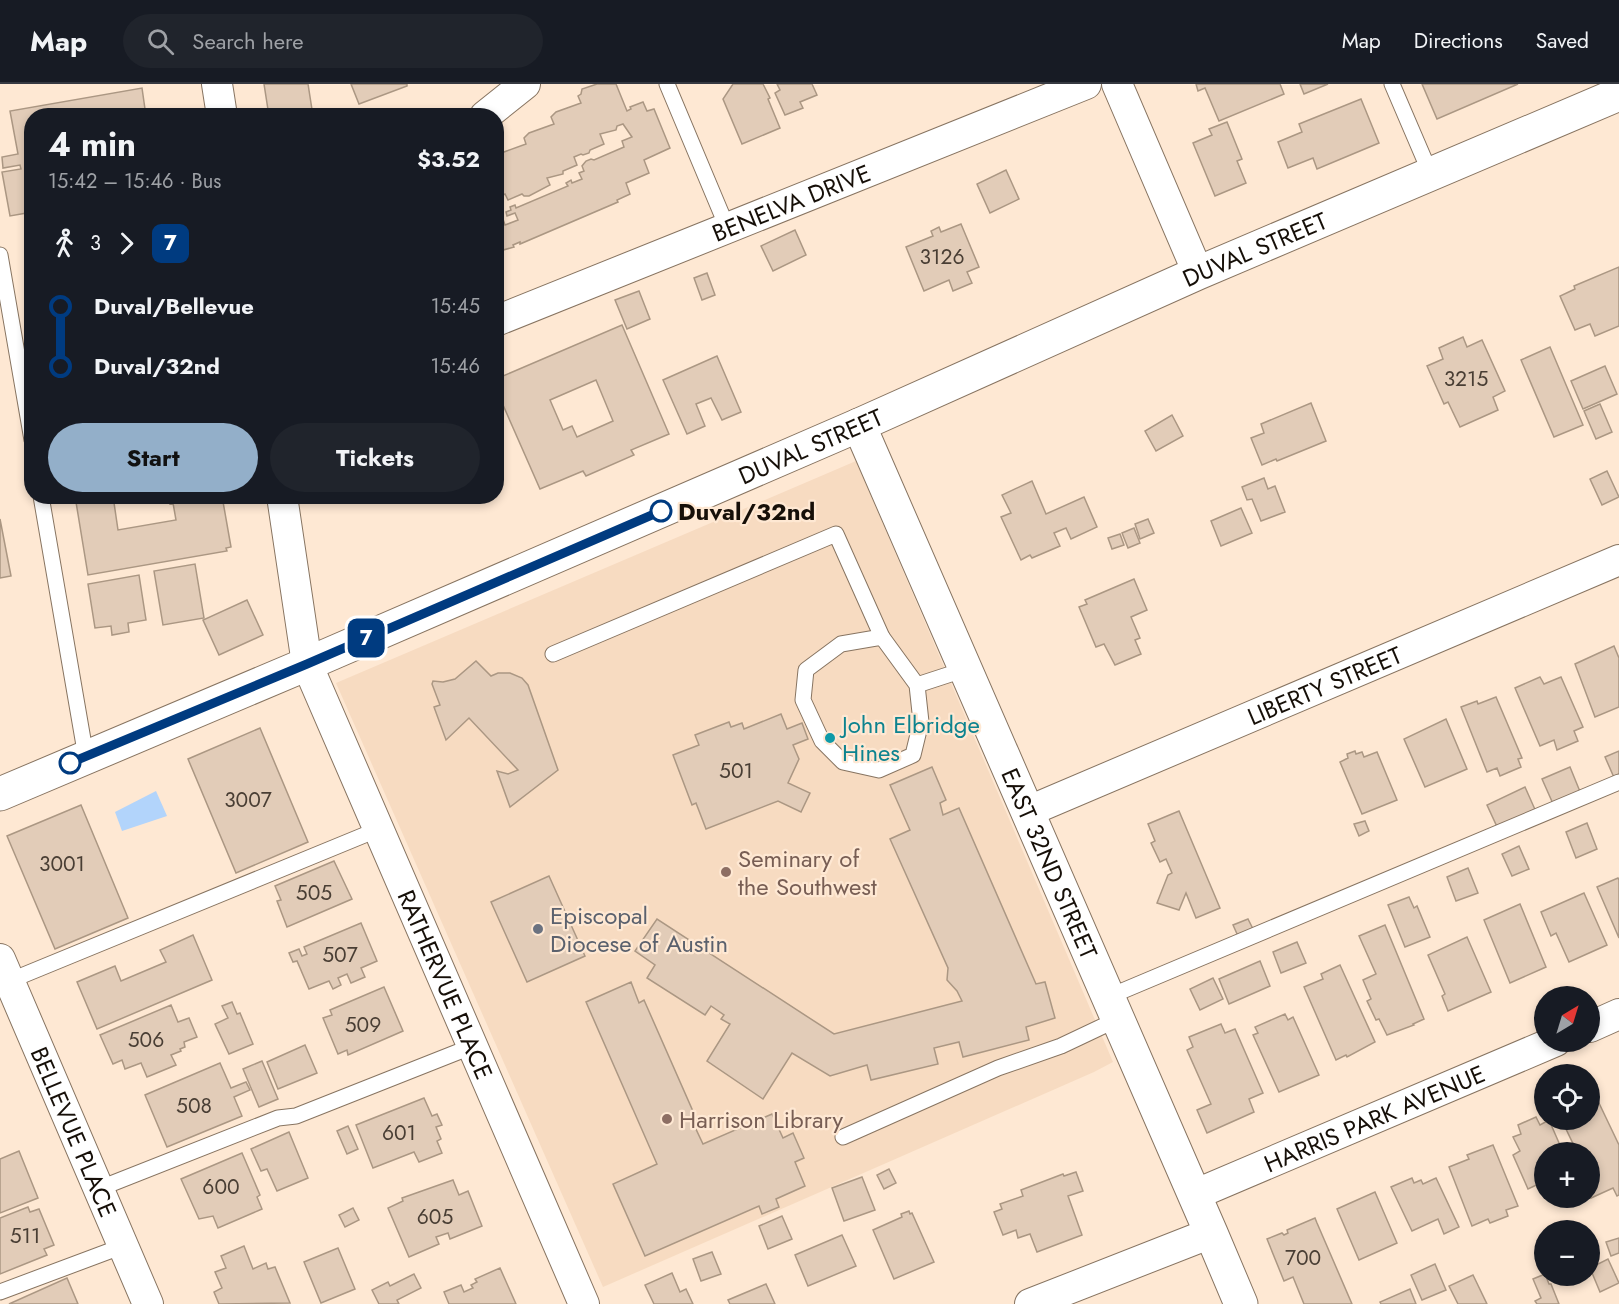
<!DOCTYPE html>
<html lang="en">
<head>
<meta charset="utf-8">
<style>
  :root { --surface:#171b24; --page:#20242c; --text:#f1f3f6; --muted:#9ea1a6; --line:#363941; --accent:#93afc9 }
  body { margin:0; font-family:Jost,sans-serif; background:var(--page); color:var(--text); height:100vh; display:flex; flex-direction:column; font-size:22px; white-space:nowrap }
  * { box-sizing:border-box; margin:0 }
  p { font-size:20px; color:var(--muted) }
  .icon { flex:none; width:33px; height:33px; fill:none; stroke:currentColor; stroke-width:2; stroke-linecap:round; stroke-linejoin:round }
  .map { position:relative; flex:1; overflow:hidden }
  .details { position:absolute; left:24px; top:24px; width:480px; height:396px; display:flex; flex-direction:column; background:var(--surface); border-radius:24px; box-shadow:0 3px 9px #0003 }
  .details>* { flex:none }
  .badge { padding:0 12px; border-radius:9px; font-size:21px; line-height:39px }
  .needle { width:39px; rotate:38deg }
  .buttons { position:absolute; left:1534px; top:902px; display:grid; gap:12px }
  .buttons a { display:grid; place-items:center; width:66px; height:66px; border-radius:50%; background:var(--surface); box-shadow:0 3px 9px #0003; font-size:30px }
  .map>.badge { position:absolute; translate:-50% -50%; box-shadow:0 0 0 3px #fff }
  .legs { display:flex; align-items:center; gap:9px; height:66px; padding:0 24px; font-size:20px }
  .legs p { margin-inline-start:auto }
  .overview { display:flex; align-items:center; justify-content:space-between; height:102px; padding:0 24px }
  h1 { font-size:33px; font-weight:700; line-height:45px }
  .action { display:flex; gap:12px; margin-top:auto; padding:12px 24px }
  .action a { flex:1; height:69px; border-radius:36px; background:var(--accent); color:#111; font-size:24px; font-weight:700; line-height:69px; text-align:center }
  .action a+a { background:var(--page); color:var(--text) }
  ul { padding:0 24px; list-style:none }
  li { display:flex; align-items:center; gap:21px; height:60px; font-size:22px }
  li i { display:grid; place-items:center; width:9px; height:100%; margin:0 8px; background:currentColor }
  li i::after { content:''; width:15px; height:15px; margin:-8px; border:4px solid; border-radius:50%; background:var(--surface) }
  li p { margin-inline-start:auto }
  li:first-child i { background:linear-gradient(#0000 50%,currentColor 0) }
  li:last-child i { background:linear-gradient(currentColor 50%,#0000 0) }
  header { display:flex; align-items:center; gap:36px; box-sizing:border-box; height:84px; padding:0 30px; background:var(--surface); border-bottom:2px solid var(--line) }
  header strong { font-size:28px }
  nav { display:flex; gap:33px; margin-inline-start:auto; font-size:21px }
  .search { width:420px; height:54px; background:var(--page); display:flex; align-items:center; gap:15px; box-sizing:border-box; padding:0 21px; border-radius:33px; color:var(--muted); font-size:22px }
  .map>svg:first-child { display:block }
  .built { fill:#f7dbc1 }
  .water { fill:#b2d4fb }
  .building { fill:#e2ccb8; stroke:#ab9783; stroke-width:1.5; fill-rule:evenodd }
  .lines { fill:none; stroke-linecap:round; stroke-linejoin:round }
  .service-casing { stroke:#877461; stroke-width:17 }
  .minor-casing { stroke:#877461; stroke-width:32 }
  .tertiary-casing { stroke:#877461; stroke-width:35 }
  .service { stroke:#fff; stroke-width:15 }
  .minor { stroke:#fff; stroke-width:30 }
  .tertiary { stroke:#fff; stroke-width:33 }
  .line-1-casing { stroke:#fff; stroke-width:14 }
  .line-1 { stroke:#003b80; stroke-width:9 }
  .stop-1-dot { fill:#fff; stroke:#003b80; stroke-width:3 }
  .culture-dot { fill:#0f9aa8; stroke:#fee8d3; stroke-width:2 }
  .education-dot { fill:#8d6e63; stroke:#fee8d3; stroke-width:2 }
  .worship-dot { fill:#6b7280; stroke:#fee8d3; stroke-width:2 }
  .labels { text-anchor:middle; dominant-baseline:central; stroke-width:4.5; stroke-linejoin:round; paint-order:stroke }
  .number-label { font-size:21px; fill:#493e34 }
  .street-label { font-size:24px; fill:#160f08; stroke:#fee8d3 }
  .stop-label { font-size:24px; font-weight:bold; fill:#160f08; stroke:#fee8d3; text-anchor:start }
  .culture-label { font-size:24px; fill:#0d838f; stroke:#fee8d3; text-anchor:start }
  .education-label { font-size:24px; fill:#785e54; stroke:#fee8d3; text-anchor:start }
  .worship-label { font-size:24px; fill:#5b616d; stroke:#fee8d3; text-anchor:start }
</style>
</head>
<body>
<header>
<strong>Map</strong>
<div class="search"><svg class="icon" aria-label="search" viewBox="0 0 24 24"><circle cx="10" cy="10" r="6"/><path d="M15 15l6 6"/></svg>Search here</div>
<nav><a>Map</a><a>Directions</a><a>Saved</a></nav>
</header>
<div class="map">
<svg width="1619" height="1220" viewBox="0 0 1619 1220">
  <rect width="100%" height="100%" fill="#fee8d3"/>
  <path class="built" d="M856 377 1113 978 1094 988 603 1203 336 599Z"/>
  <path class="water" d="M156 707 167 732 122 747 115 728Z"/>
  <g class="building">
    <path d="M264 0H308L313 32H269Z"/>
    <path d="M351 0H407V2L359 20Z"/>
    <path d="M597 0H616L627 27 631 25 630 23 643 18 647 27 654 25 670 64 644 76 649 89 626 99 630 110 617 116 618 118 520 160V158L513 161 514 163 496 168V130L501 129 505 141 518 136 515 129 507 132 506 128 511 126 510 123 515 121 516 124 568 102 566 99 571 96 572 99 582 95 579 89 584 87 582 82 586 77 591 75 594 76 624 63 622 57 632 53 623 40 617 42 616 46 600 50 604 60 590 66 589 69 583 71 581 70 574 73 577 81 563 87V90L547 94 550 101 529 112H524L522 110 508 116 505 110 496 114V75L504 68 526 60 524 54 529 49 554 40 551 33 556 28 581 19 578 12 581 10 582 5Z"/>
    <path d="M733 0H763L770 14 768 15 780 44 742 60 723 15Z"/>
    <path d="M777 0H812L817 11 800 18 803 24 785 31 775 9 780 6Z"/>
    <path d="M1196 0H1280L1284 10 1219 37 1205 4 1198 7Z"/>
    <path d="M1300 0H1328L1304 10Z"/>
    <path d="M1422 0H1518L1437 35Z"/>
    <path d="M142 4 146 32H32V128L10 132 2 88 21 85 20 81 3 84 2 73 18 70 10 27Z"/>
    <path d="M1361 15 1379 59 1317 85 1313 74 1288 84 1278 58 1302 48 1299 40Z"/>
    <path d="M1227 38 1242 75 1237 77 1246 99 1215 112 1193 59 1212 51 1209 45Z"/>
    <path d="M1006 86 1019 115 990 129 977 100Z"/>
    <path d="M961 140 979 183 967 188 972 199 953 207 949 196 924 207 906 163 933 152 931 147 939 143 941 148Z"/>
    <path d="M795 146 806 171 773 187 761 162Z"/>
    <path d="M1619 183V242L1595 252 1590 240 1575 246 1560 212 1575 205 1574 202Z"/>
    <path d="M707 189 715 211 702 216 694 194Z"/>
    <path d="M639 207 650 235 627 245 615 216Z"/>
    <path d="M622 241 669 350 631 366 634 371 586 392 583 387 540 405 496 305V295ZM596 296 613 337 577 353 572 342 563 346 550 316Z"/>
    <path d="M1463 253 1467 263 1482 256 1505 307 1493 313 1498 326 1460 343 1448 318 1444 320 1427 282 1443 275 1439 264Z"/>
    <path d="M1550 263 1583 341 1554 353 1521 276Z"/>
    <path d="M717 272 741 328 722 336 711 314 696 320 705 342 687 350 663 296Z"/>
    <path d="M1605 282 1617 310 1583 325 1571 297Z"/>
    <path d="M1311 319 1326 357 1277 377 1276 375 1262 381 1251 354 1264 349 1261 340Z"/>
    <path d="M1600 320 1612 348 1596 355 1584 327Z"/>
    <path d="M1172 331 1183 352 1156 367 1145 347Z"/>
    <path d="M1607 387 1619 413 1602 421 1590 395Z"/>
    <path d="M1264 394 1268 405 1275 402 1285 428 1261 437 1252 415 1247 416 1242 403Z"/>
    <path d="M1032 397 1046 430 1084 413 1097 443 1071 455 1066 444 1054 449 1060 462 1032 474 1030 471 1021 476 1001 433 1011 429 1002 411Z"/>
    <path d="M75 412H113L118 446 176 436 173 419 170 420 169 412H222L231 463 226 464 227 467 88 491Z"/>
    <path d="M1241 424 1252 449 1221 462 1211 437Z"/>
    <path d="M0 435 11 492 0 494Z"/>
    <path d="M1148 435 1154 449 1140 455 1135 440Z"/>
    <path d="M1134 444 1140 459 1128 464 1122 449Z"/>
    <path d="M1120 450 1124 461 1112 465 1108 454Z"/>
    <path d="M195 480 204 534 163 541 154 487Z"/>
    <path d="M139 491 146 536 128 539 129 548 112 551 111 542 95 544 88 500Z"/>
    <path d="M1134 495 1147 526 1131 533 1140 554 1135 556 1141 570 1115 581 1104 560 1096 563 1079 523 1087 520 1085 516Z"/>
    <path d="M247 516 263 551 219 571 203 536Z"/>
    <path d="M1614 562 1619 574V623L1595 633 1575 580Z"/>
    <path d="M476 577 491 592 498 589H510L522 594 528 601 558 686 510 723 497 687 508 690 518 686 469 634 446 656 434 623 440 621 432 600 433 597 443 598 455 595Z"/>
    <path d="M1540 593 1544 600 1561 593 1583 643 1574 647 1578 657 1557 666 1554 656 1540 662 1515 604Z"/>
    <path d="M1496 613 1522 674 1518 675 1521 683 1500 692 1497 684 1487 688 1461 623 1477 617 1478 620Z"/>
    <path d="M781 630 787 645 802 639 808 655 793 661 799 675 788 699 810 709 801 728 778 717 706 745 696 719 692 721 673 671 699 661 695 651 729 638 731 643 742 639 744 645Z"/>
    <path d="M1446 635 1467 685 1425 703 1404 655Z"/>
    <path d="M260 644 308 758 236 789 188 675Z"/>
    <path d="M1355 667 1356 670 1362 668 1364 673 1377 668 1397 716 1362 730 1340 678 1348 674 1347 670Z"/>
    <path d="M1619 667V697L1616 698 1605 673Z"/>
    <path d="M932 683 946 716 940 719 943 731 959 724 1036 900 1045 898 1055 934 1026 943 1029 956 963 973 959 958 934 964 938 980 871 996 867 981 830 992 792 969 763 1015 707 977 730 940 721 935 724 931 711 922 705 931 647 894 655 881 635 867 657 835 834 950 962 917 957 907 947 896 948 884 890 755 910 746 890 701Z"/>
    <path d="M1570 683 1581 710 1554 722 1542 695Z"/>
    <path d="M1525 703 1537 730 1499 747 1487 721Z"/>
    <path d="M81 721 128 834 55 865 7 752Z"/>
    <path d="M1179 727 1220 824 1196 834 1186 809 1179 826 1157 819 1168 791 1172 789 1166 775 1160 778 1151 759 1155 757 1148 740Z"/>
    <path d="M1365 737 1369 747 1359 752 1354 740Z"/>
    <path d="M1587 739 1597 765 1576 774 1566 748Z"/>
    <path d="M1519 762 1529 785 1512 792 1502 770Z"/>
    <path d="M334 777 352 815 287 843 277 817 281 816 275 802Z"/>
    <path d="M1468 784 1478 809 1456 817 1447 793Z"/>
    <path d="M549 792 585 872 527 898 491 818Z"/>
    <path d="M1618 794 1619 796V854L1597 803Z"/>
    <path d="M1584 809 1607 861 1569 878 1556 849 1551 852 1541 828Z"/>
    <path d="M1409 813 1414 824 1417 822 1430 853 1405 863 1388 821Z"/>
    <path d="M1520 820 1546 883 1510 899 1484 836Z"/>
    <path d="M1248 835 1253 845 1238 852 1233 841Z"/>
    <path d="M361 839 377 877 361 884 365 893 351 899 347 890 338 894 341 901 333 905 329 897 309 905 297 877 293 878 289 869 299 865 302 872 307 870 304 863Z"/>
    <path d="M1385 841 1424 935 1413 940 1414 941 1387 951 1379 935 1376 936 1367 917 1371 915 1363 896 1376 890 1359 852Z"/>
    <path d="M193 851 212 896 97 945 77 898 115 882 121 897 166 878 160 866Z"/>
    <path d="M1467 853 1491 908 1448 927 1442 912 1445 910 1428 871Z"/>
    <path d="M1297 858 1306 879 1281 889 1273 868Z"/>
    <path d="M1260 877 1270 902 1229 920 1219 895Z"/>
    <path d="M1340 881 1375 958 1347 973 1346 971 1336 976 1304 903 1323 895 1321 890Z"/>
    <path d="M1213 894 1223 915 1200 926 1190 905Z"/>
    <path d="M631 898 639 919 644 916 699 1041 695 1043 703 1060 772 1030 783 1054 793 1049 804 1074 795 1078 805 1102 776 1115 779 1123 762 1130 759 1122 645 1172 613 1100 657 1080 586 918Z"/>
    <path d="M384 903 403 947 348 971 347 966 338 970 323 934 332 931 330 926Z"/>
    <path d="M232 918 237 930 240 929 253 960 229 970 215 940 228 934 222 922Z"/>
    <path d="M171 921 178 938 189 934 197 953 184 958 185 963 180 965 181 967 171 971 176 981 147 993 141 979 125 985 122 976 113 980 100 951Z"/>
    <path d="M1285 930 1288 936 1293 933 1319 991 1279 1008 1253 951 1258 949 1255 943Z"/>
    <path d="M1221 940 1225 949 1235 945 1263 1009 1249 1015 1254 1028 1207 1049 1197 1026 1211 1020 1187 966 1193 963 1189 953Z"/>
    <path d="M305 961 317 989 278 1005 267 978Z"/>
    <path d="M262 977 278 1015 259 1023 243 985Z"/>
    <path d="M220 979 231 1004 246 998 250 1006 234 1013 242 1032 167 1063 145 1011Z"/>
    <path d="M424 1014 432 1032 437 1030 442 1041 436 1043 441 1055 437 1057 442 1069 419 1078 414 1068 373 1084 356 1041Z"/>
    <path d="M1598 1017 1619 1061V1111L1617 1112 1613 1104 1591 1114 1590 1068H1577L1566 1045 1568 1044 1564 1035H1590V1021Z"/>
    <path d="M1536 1033 1540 1041 1549 1036 1563 1068H1545V1097L1528 1105 1513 1071 1520 1067 1513 1053 1521 1050 1518 1041Z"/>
    <path d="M348 1042 358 1065 347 1070 337 1047Z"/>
    <path d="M289 1048 308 1094 277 1107 267 1085 261 1087 251 1065Z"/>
    <path d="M1493 1061 1518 1122 1506 1126 1508 1132 1490 1139 1488 1135 1472 1142 1449 1083 1469 1075 1467 1071Z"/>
    <path d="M19 1067 38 1114 0 1129V1075Z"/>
    <path d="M242 1069 260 1111 257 1113 262 1125 218 1144 213 1132 199 1135 181 1095Z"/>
    <path d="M889 1085 896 1099 884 1105 877 1091Z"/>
    <path d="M1076 1088 1083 1107 1068 1112 1082 1151 1037 1168 1030 1150 1018 1154 1016 1146 1003 1151 994 1128 1002 1125 1000 1120 1023 1112 1021 1106 1063 1090 1064 1092Z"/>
    <path d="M862 1093 875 1126 844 1137 832 1104Z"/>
    <path d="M1412 1094 1414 1099 1421 1096 1423 1100 1436 1094 1459 1143 1444 1150 1438 1135 1412 1147 1391 1103Z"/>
    <path d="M453 1096 459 1111 468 1107 482 1142 450 1155 448 1149 436 1153 439 1160 409 1173 388 1124 403 1117 402 1114Z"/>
    <path d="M1375 1108 1397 1159 1359 1176 1337 1125Z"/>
    <path d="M28 1123 30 1128 39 1125 54 1161 44 1165 47 1171 0 1190V1134Z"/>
    <path d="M353 1124 359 1136 345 1143 339 1131Z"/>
    <path d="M909 1127 910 1130 912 1129 934 1178 894 1195 873 1146 902 1133 901 1130Z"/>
    <path d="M782 1132 792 1155 768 1165 759 1142Z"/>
    <path d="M1315 1134 1317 1139 1352 1220H1304L1293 1193 1284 1197 1267 1155 1282 1149 1284 1151 1288 1149 1287 1146Z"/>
    <path d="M842 1151 856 1182 808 1202 795 1171Z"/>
    <path d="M1619 1154V1169L1611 1172 1606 1158Z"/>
    <path d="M244 1162 253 1185 266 1179 268 1185 275 1183 290 1219 219 1220 214 1208 222 1204 215 1188 226 1184 221 1172Z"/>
    <path d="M338 1164 355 1205 321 1219 304 1178Z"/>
    <path d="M712 1168 721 1190 701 1197 693 1175Z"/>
    <path d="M1608 1175 1619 1199 1600 1208 1590 1184Z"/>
    <path d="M1435 1180 1446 1206 1422 1216 1411 1191Z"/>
    <path d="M500 1184 516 1220H449L444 1208 461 1201 464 1208 473 1204 471 1201 477 1198 475 1195Z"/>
    <path d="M672 1189 680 1208 686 1205 693 1220H654L645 1201Z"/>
    <path d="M414 1190 421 1204 397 1216 399 1220H379L372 1206 388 1198 390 1202Z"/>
    <path d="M1545 1190 1549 1200H1551L1559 1220H1537L1535 1217 1541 1214 1533 1195Z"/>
    <path d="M1473 1191 1487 1220H1458L1449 1202Z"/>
    <path d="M67 1194 78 1220H9Z"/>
    <path d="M766 1200 775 1220H730L728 1216Z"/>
    <path d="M1410 1205 1416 1220H1381L1380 1218Z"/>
  </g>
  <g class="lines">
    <g class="service-casing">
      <g id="service">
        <path d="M667 0 727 143"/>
        <path d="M1392 0 1431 91"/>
        <path d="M0 171 32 356"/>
        <path d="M41 412 86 673"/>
        <path d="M553 570 836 450 882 553"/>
        <path d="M917 601 882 553 841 560 806 586 803 616 822 657 843 678 879 686 913 671 921 638 917 601 966 585"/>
        <path d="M9 897 379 745"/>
        <path d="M1108 913 1619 698"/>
        <path d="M843 1053 998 984 1061 962 1118 935"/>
        <path d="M98 1105 278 1034 296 1032 473 962"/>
        <path d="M0 1208 123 1162"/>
      </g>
    </g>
    <g class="minor-casing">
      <g id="minor">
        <path d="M217 0 222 32"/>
        <path d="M1117 0 1198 189"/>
        <path d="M485 32 525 0"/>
        <path id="s1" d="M496 237 1086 0"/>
        <path id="s2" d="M282 412 307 580 584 1220"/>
        <path id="s3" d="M1029 727 1619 476"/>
        <path id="s4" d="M0 875 148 1220"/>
        <path d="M1590 943 1619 930"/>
        <path id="s5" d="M1194 1111 1556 957"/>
        <path d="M1030 1220 1211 1149"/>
      </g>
    </g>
    <g class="tertiary-casing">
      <g id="tertiary">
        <path id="s6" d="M859 341 1211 1149 1241 1220"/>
        <path id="s7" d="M0 710 307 580 859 341 1198 189 1619 10"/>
      </g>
    </g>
    <use href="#service" class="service"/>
    <use href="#minor" class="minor"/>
    <use href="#tertiary" class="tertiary"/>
  </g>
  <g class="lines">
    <g class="line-1-casing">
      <path id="line-1" d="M70 679 307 580 661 427"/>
    </g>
    <use href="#line-1" class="line-1"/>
  </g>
  <g class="stop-1-dot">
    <circle cx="661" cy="427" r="10"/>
    <circle cx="70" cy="679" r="10"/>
  </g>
  <circle class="culture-dot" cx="830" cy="654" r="6"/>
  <g class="education-dot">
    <circle cx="726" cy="788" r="6"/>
    <circle cx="667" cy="1035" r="6"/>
  </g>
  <circle class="worship-dot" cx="538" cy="845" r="6"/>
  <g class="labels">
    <g class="number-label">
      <text x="942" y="173">3126</text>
      <text x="1466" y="295">3215</text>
      <text x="736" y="687">501</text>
      <text x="248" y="716">3007</text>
      <text x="62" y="780">3001</text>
      <text x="314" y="809">505</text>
      <text x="340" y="871">507</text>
      <text x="363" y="941">509</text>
      <text x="146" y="956">506</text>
      <text x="194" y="1022">508</text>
      <text x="399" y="1049">601</text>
      <text x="221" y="1103">600</text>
      <text x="435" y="1133">605</text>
      <text x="25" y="1152">511</text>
      <text x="1303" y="1174">700</text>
    </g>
    <g class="street-label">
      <text stroke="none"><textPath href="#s1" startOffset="318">BENELVA DRIVE</textPath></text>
      <text stroke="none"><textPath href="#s7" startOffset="1368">DUVAL STREET</textPath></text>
      <text stroke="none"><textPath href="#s7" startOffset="882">DUVAL STREET</textPath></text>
      <text stroke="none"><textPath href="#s3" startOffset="321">LIBERTY STREET</textPath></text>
      <text stroke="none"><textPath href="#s6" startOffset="478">EAST 32ND STREET</textPath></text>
      <text stroke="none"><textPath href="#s2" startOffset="519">RATHERVUE PLACE</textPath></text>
      <text stroke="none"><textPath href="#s5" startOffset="196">HARRIS PARK AVENUE</textPath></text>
      <text stroke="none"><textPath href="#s4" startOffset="188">BELLEVUE PLACE</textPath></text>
    </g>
    <g class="stop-label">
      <text x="678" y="427">Duval/32nd</text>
    </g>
    <g class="culture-label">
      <text x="842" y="640">John Elbridge<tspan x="842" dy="28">Hines</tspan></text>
    </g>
    <g class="education-label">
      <text x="738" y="774">Seminary of<tspan x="738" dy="28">the Southwest</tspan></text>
      <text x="679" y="1035">Harrison Library</text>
    </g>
    <g class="worship-label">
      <text x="550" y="831">Episcopal<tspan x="550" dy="28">Diocese of Austin</tspan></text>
    </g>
  </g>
</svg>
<div class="buttons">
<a><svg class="needle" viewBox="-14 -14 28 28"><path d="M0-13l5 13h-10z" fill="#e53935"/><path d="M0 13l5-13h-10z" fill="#9ea1a6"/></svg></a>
<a><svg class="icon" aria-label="locate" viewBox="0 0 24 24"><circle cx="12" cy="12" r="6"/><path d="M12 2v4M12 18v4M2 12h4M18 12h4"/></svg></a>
<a>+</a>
<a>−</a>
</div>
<b class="badge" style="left:366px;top:554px;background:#003b80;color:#fff">7</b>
<section class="details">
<div class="overview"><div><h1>4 min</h1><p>15:42 – 15:46 · Bus</p></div><b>$3.52</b></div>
<div class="legs"><svg class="icon" aria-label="walk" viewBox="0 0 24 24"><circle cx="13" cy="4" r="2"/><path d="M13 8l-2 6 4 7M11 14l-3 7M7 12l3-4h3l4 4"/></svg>3<svg class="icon" aria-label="forward" viewBox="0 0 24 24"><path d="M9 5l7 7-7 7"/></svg><b class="badge" style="background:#003b80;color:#fff">7</b></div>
<ul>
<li><i style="color:#003b80"></i><b>Duval/Bellevue</b><p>15:45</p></li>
<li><i style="color:#003b80"></i><b>Duval/32nd</b><p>15:46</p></li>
</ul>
<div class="action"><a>Start</a><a>Tickets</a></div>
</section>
</div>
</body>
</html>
